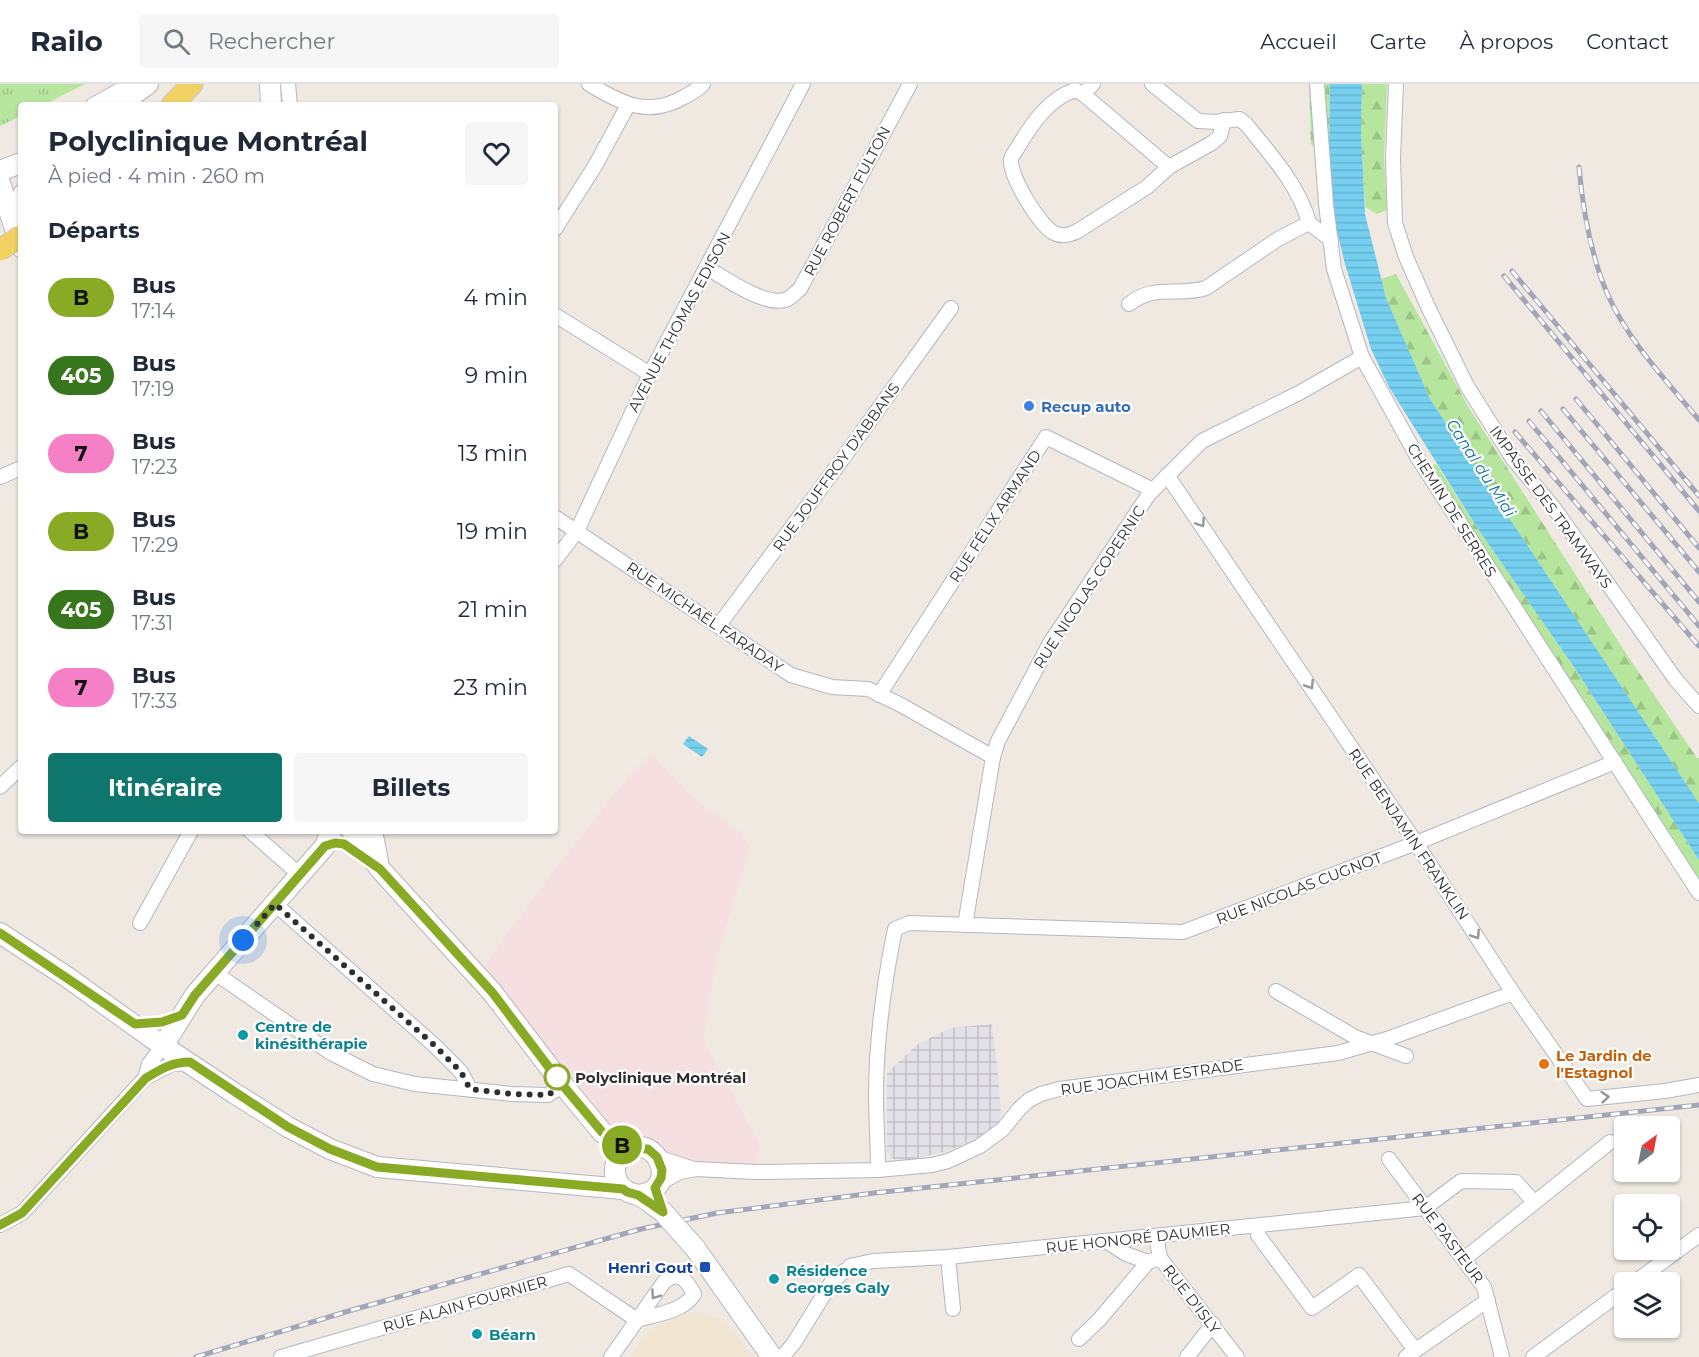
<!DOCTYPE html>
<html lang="fr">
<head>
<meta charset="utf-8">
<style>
  :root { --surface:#fff; --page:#f6f6f7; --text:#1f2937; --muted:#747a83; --line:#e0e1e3; --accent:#0f766e }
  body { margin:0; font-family:Montserrat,sans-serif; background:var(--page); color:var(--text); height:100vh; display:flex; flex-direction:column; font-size:22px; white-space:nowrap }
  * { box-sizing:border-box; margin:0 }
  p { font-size:20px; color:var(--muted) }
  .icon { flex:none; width:33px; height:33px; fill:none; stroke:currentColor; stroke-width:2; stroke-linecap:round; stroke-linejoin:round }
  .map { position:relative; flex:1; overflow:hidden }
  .drawer { position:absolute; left:18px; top:18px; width:540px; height:732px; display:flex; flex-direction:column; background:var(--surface); border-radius:6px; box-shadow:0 2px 4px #0004 }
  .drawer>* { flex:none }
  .badge { padding:0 12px; border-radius:20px; font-size:21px; line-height:39px }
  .needle { width:39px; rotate:32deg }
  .fabs { position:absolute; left:1614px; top:1032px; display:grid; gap:12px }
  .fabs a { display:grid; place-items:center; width:66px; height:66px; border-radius:6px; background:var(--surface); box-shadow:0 2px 4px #0004; font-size:30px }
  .you { position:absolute; width:30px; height:30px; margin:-15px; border:4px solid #fff; border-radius:50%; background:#1a73e8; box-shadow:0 0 0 9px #1a73e833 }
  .map>.badge { position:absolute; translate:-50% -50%; box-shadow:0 0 0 3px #fff }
  h2 { padding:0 30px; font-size:22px; line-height:54px }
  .round { display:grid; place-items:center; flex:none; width:63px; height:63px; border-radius:6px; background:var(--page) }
  .overview { display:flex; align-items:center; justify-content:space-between; height:102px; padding:0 30px }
  h1 { font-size:28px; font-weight:700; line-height:45px }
  .primary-button { display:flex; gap:12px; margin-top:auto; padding:12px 30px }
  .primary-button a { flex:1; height:69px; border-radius:6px; background:var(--accent); color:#fff; font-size:24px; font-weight:700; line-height:69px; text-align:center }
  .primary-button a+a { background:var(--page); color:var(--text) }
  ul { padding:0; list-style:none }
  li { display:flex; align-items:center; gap:18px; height:78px; padding:0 30px }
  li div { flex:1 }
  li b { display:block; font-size:22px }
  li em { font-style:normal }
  li .badge { min-width:66px; font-weight:700; text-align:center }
  header { display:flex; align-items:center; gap:36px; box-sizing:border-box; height:84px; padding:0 30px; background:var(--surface); border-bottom:2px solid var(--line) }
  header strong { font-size:28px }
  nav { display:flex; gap:33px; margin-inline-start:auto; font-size:21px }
  .search { width:420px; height:54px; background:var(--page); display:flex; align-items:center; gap:15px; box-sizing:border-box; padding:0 21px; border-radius:6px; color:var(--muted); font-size:22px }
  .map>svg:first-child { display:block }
  .industrial { fill:url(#industrial-grid) }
  .education { fill:#f0e6d1 }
  .medical { fill:#f5dfe0 }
  .grass { fill:url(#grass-tufts) }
  .forest { fill:url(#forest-firs) }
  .water { fill:url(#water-rules) }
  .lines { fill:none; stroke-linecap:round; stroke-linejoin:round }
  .minor-casing { stroke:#b4b7c1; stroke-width:16 }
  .secondary-casing { stroke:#b4b7c1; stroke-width:22 }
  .primary-casing { stroke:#c9c9c9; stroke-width:23 }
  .minor { stroke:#fff; stroke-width:14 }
  .secondary { stroke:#fff; stroke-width:20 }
  .primary { stroke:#f2d163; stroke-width:21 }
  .rail-casing { stroke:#a3a6b8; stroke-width:5 }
  .rail { stroke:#fff; stroke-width:3; stroke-dasharray:9; stroke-linecap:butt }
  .secondary-bridge-casing { stroke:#b4b7c1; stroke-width:22; stroke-linecap:butt }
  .primary-bridge-casing { stroke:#c9c9c9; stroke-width:23; stroke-linecap:butt }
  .secondary-bridge { stroke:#fff; stroke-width:20 }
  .primary-bridge { stroke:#f2d163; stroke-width:21 }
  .oneway { stroke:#969696 }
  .line-casing { stroke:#fff; stroke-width:14 }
  .line { stroke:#88aa25; stroke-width:9 }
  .walk { stroke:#2e2e2e; stroke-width:6; stroke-dasharray:0 10.8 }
  .shop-dot { fill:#3f7fe0; stroke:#fff; stroke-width:2 }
  .culture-dot { fill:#0f9aa8; stroke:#fff; stroke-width:2 }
  .food-dot { fill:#e8710a; stroke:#fff; stroke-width:2 }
  .stop-dot { fill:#fff; stroke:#88aa25; stroke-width:3 }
  .transit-dot { fill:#1a4fb4; stroke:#fff; stroke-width:2 }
  .labels { text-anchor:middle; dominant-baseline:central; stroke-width:4.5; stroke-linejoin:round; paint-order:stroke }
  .street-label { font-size:15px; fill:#2e2e2e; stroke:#fff }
  .shop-label { font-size:15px; font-weight:bold; fill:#366cbe; stroke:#fff; text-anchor:start }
  .culture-label { font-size:15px; font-weight:bold; fill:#0d838f; stroke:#fff; text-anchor:start }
  .food-label { font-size:15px; font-weight:bold; fill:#c56008; stroke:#fff; text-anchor:start }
  .stop-label { font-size:15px; font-weight:bold; fill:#2e2e2e; stroke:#fff; text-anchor:start }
  .transit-label { font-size:15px; font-weight:bold; fill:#164399; stroke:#fff; text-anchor:end }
  .water-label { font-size:16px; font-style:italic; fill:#0d6fa3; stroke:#fff }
</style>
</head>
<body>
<header>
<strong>Railo</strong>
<div class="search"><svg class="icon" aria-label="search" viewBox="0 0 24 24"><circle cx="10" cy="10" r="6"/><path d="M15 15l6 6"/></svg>Rechercher</div>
<nav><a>Accueil</a><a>Carte</a><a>À propos</a><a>Contact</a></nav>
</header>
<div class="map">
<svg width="1699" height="1273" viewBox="0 0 1699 1273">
  <defs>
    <pattern id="industrial-grid" width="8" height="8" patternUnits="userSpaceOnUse" patternTransform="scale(1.5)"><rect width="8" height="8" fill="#e3e1e8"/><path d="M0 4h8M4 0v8" fill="none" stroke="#c3c1c7"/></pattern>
    <pattern id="grass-tufts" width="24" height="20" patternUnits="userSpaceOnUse" patternTransform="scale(1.5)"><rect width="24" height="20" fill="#b6e59e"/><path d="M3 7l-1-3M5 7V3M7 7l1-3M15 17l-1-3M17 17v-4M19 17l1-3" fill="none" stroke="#9dc588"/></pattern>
    <pattern id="forest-firs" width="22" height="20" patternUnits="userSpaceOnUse" patternTransform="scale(1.5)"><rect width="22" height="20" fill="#b6e59e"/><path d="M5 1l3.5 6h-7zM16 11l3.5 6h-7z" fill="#9dc588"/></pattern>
    <pattern id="water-rules" width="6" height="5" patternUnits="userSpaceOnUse" patternTransform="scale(1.5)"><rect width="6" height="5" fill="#75cff0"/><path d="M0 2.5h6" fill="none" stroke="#66b2ce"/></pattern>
  </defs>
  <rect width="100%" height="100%" fill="#efe9e1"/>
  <path class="industrial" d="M992 940 998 991 1001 1031 999 1039 979 1054 945 1068 908 1076 893 1075 887 1068V989L918 960 950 944Z"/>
  <path class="education" d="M694 1230 707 1231 726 1238 753 1273H630L649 1247 673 1233Z"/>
  <path class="medical" d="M650 670 693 714 741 749 750 762 716 877 703 956 760 1061 755 1088 696 1085 618 1054 497 900 486 882 491 872 563 775 628 693Z"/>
  <path class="grass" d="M0 0H85L43 21H21V32L0 42Z"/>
  <g class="forest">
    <path d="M1309 0H1330L1329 71 1318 67 1311 60Z"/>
    <path d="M1362 0H1387L1384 73 1387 126 1377 130 1365 123 1361 49Z"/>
    <path d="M1396 190 1469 324 1625 568 1697 674H1699V719L1430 315 1386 214 1381 195Z"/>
    <path d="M1436 380 1478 445 1574 583 1699 776V802L1430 382Z"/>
  </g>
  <g class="water">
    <path d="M1330 0H1362L1361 49 1365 130 1386 214 1430 315 1699 719V776L1574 583 1478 445 1389 303 1371 265 1345 180 1335 139 1329 71Z"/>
    <path d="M689 652 708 665 702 673 683 660Z"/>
  </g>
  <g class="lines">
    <g class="minor-casing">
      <g id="minor">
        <path d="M288 0 290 21"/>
        <path d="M589 0C621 19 648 34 684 13 691 9 698 6 703 0"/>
        <path d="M1093 0 1083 10 1169 83"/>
        <path d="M1152 0 1198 37 1217 38 1239 35 1246 40C1270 70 1299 101 1309 139"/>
        <path d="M1317 0 1326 120 1334 185 1362 273 1418 374 1699 809"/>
        <path d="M1396 0 1393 74 1395 139 1406 173 1429 225 1467 302 1513 375 1554 424 1676 596 1699 622"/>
        <path d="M1083 10 1075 6C1049 14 1031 41 1018 63 1016 67 1012 71 1011 75 1009 92 1040 142 1054 149 1062 153 1068 151 1076 148L1147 103 1169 83 1212 59 1220 52 1224 36"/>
        <path d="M93 21 131 0"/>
        <path d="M15 135V124L21 108"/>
        <path d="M555 145 595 82 628 21"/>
        <path d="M707 184C725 194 764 222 785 216 790 215 796 208 800 205L910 0"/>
        <path d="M1129 220C1156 199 1177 213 1206 204L1278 155 1309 139 1331 156"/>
        <path d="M555 231 650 290"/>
        <path d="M1167 391 1416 759 1513 909 1587 1015 1665 1007 1699 1001"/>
        <path d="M0 393 21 384"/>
        <path d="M555 433 791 591 832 603 868 605 901 621 993 673"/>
        <path d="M555 476 577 447 650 290 803 0"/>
        <path d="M719 541 841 377 951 224"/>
        <path d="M879 611 1046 353 1153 406"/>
        <path d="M0 703 21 683"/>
        <path d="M250 747 300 791"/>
        <path d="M275 820 433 960 461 988 470 1005"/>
        <path d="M140 839 191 747"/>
        <path d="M965 841 993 673 998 657 1050 559 1149 410 1202 357 1299 309 1362 273"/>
        <path d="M215 889 331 969 373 990 415 1000 512 1010 548 1011 563 1001"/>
        <path d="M1276 907 1355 953 1406 972"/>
        <path d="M145 994 149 980 163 962"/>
        <path d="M657 1073 694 1085"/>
        <path d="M1389 1075 1484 1203 1502 1273"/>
        <path d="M878 1086C878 1061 876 1036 876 1012 876 957 884 899 895 845L909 839 1183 848 1416 759 1615 678"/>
        <path d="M658 1100 680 1088 696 1085 755 1088 878 1086 932 1081 948 1077 980 1062 1003 1045 1020 1024 1029 1016 1041 1010 1059 1005 1338 969 1387 955 1513 909"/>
        <path d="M0 1141 22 1129 145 994 172 980 190 979"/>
        <path d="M1257 1142 1258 1151 1312 1224 1359 1191 1415 1266"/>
        <path d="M1156 1152 1160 1174 1237 1273"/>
        <path d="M1106 1157 1126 1170 1148 1178"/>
        <path d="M948 1173 953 1225"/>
        <path d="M1464 1175 1610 1058"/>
        <path d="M850 1182 873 1177 948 1173 1425 1124 1461 1097 1516 1098 1534 1118"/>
        <path d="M1635 1198 1699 1151"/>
        <path d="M1079 1255 1099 1236 1148 1178 1160 1174"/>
        <path d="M281 1273 569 1190 637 1236"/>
        <path d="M611 1273 664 1198C679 1186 686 1195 694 1210 683 1228 657 1230 637 1236"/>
        <path d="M782 1273 794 1259 831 1199 844 1187"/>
        <path d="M1187 1273 1213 1240"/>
        <path d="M1406 1273 1488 1216"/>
        <path d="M1533 1273 1624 1206"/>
      </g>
    </g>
    <g class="secondary-casing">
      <g id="secondary">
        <path d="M270 0 271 21"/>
        <path d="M119 21 148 0"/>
        <path d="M0 87 21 79"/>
        <path d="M0 99 21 163"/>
        <path d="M352 747 380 785 492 908 563 1001 602 1048 617 1059 631 1065"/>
        <path d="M372 747 378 777"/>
        <path d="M0 849 67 893 163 962 234 1009 288 1043 330 1065 377 1083 623 1105"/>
        <path d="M163 962 195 911 325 762 331 747"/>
        <path d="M638 1111C683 1106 656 1045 624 1068 611 1078 612 1099 627 1107 631 1110 636 1110 640 1112 648 1116 655 1123 663 1128"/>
        <path d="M695 1164 772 1273"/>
      </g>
    </g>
    <g class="primary-casing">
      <path id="primary" d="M172 21 192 0"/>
    </g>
    <use href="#minor" class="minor"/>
    <use href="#secondary" class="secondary"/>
    <use href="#primary" class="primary"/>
    <g class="rail-casing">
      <g id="rail">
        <path d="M1579 83C1583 127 1590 169 1607 209 1628 257 1666 296 1699 336"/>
        <path d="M1512 187 1699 412"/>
        <path d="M1504 192 1699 427"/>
        <path d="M1576 315 1699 464"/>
        <path d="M1563 325 1699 488"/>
        <path d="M1541 327 1699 518"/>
        <path d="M1529 337 1699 542"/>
        <path d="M1515 348 1699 562"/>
        <path d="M196 1273 352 1226 641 1145 717 1129 874 1109 1699 1021"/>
      </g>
    </g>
    <use href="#rail" class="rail"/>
    <g class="secondary-bridge-casing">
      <path id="secondary-bridge" d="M663 1128 695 1164"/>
    </g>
    <g class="primary-bridge-casing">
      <path id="primary-bridge" d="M0 166 21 152"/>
    </g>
    <use href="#secondary-bridge" class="secondary-bridge"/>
    <use href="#primary-bridge" class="primary-bridge"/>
  </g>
  <defs><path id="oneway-chevron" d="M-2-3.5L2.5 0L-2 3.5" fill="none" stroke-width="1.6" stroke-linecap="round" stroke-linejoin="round" transform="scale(1.5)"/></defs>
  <g class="oneway">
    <use href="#oneway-chevron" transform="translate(1201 439) rotate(56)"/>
    <use href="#oneway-chevron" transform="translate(1310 601) rotate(57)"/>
    <use href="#oneway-chevron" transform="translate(1476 851) rotate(57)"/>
    <use href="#oneway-chevron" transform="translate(1605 1013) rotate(-5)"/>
    <use href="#oneway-chevron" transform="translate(655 1211) rotate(125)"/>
  </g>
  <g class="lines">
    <g class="line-casing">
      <path id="line" d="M0 849 135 940 162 938 182 931 195 911 325 762 335 759 344 760 380 785 492 908 560 998 602 1048 617 1059 631 1065H648L657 1073 662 1086 661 1094 655 1104 663 1128 638 1111 627 1108 623 1105 377 1083 330 1065 288 1043 190 978C172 978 161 985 146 994L22 1129 0 1141"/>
    </g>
    <use href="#line" class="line"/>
    <path class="walk" d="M243 856 275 820 433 960 461 988 470 1005 512 1010 548 1011 563 1001 557 993"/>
  </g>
  <circle class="shop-dot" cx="1029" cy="322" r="6"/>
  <g class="culture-dot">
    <circle cx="243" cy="951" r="6"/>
    <circle cx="774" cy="1195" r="6"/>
    <circle cx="477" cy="1250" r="6"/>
  </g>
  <circle class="food-dot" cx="1544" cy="980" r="6"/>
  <circle class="stop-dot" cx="557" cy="993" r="12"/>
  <rect class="transit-dot" x="699" y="1177" width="12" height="12" rx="3"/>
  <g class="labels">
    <g class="street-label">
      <text transform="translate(847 117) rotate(-62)">RUE ROBERT FULTON</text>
      <text transform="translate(679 238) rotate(-62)">AVENUE THOMAS EDISON</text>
      <text transform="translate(836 383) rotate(-54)">RUE JOUFFROY D'ABBANS</text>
      <text transform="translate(1551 423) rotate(54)">IMPASSE DES TRAMWAYS</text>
      <text transform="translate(1452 426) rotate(58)">CHEMIN DE SERRES</text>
      <text transform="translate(995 432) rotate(-57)">RUE FÉLIX ARMAND</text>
      <text transform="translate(1089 503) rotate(-57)">RUE NICOLAS COPERNIC</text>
      <text transform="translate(705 533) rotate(34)">RUE MICHAËL FARADAY</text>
      <text transform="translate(1409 750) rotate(56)">RUE BENJAMIN FRANKLIN</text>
      <text transform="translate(1299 804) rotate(-21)">RUE NICOLAS CUGNOT</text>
      <text transform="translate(1152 993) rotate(-8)">RUE JOACHIM ESTRADE</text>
      <text transform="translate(1138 1154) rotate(-6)">RUE HONORÉ DAUMIER</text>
      <text transform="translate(1448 1154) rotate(53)">RUE PASTEUR</text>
      <text transform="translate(1192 1215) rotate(52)">RUE D'ISLY</text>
      <text transform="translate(465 1220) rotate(-16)">RUE ALAIN FOURNIER</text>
    </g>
    <g class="shop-label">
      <text x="1041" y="322">Recup auto</text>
    </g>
    <g class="culture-label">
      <text x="255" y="942">Centre de<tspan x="255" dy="17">kinésithérapie</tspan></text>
      <text x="786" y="1186">Résidence<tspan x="786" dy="17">Georges Galy</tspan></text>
      <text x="489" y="1250">Béarn</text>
    </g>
    <g class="food-label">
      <text x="1556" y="971">Le Jardin de<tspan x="1556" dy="17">l'Estagnol</tspan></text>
    </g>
    <g class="stop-label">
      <text x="575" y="993">Polyclinique Montréal</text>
    </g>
    <g class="transit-label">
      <text x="693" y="1183">Henri Gout</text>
    </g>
    <g class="water-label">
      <text transform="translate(1481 384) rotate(57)">Canal du Midi</text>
    </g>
  </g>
</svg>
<div class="fabs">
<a><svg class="needle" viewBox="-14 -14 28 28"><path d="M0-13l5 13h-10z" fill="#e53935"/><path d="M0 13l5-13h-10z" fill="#747a83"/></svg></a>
<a><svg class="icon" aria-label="locate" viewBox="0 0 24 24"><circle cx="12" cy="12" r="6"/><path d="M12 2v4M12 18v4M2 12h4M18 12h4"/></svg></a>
<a><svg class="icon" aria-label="layers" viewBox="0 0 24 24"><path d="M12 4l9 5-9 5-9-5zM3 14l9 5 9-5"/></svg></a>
</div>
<div class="you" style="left:243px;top:856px"></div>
<b class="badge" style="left:622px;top:1061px;background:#88aa25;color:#111">B</b>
<section class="drawer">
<div class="overview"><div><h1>Polyclinique Montréal</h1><p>À pied · 4 min · 260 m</p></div><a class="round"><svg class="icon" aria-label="heart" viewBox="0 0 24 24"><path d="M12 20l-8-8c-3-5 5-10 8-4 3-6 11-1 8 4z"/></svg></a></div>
<h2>Départs</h2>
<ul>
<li><span class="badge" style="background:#88aa25;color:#111">B</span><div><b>Bus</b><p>17:14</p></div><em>4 min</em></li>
<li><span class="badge" style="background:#38761d;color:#fff">405</span><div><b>Bus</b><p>17:19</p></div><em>9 min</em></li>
<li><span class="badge" style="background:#f680c6;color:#111">7</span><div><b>Bus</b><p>17:23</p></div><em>13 min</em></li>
<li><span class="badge" style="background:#88aa25;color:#111">B</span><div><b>Bus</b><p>17:29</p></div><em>19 min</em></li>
<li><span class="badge" style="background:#38761d;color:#fff">405</span><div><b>Bus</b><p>17:31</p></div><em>21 min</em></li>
<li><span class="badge" style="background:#f680c6;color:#111">7</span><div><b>Bus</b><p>17:33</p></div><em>23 min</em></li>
</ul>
<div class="primary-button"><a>Itinéraire</a><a>Billets</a></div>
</section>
</div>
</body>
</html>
